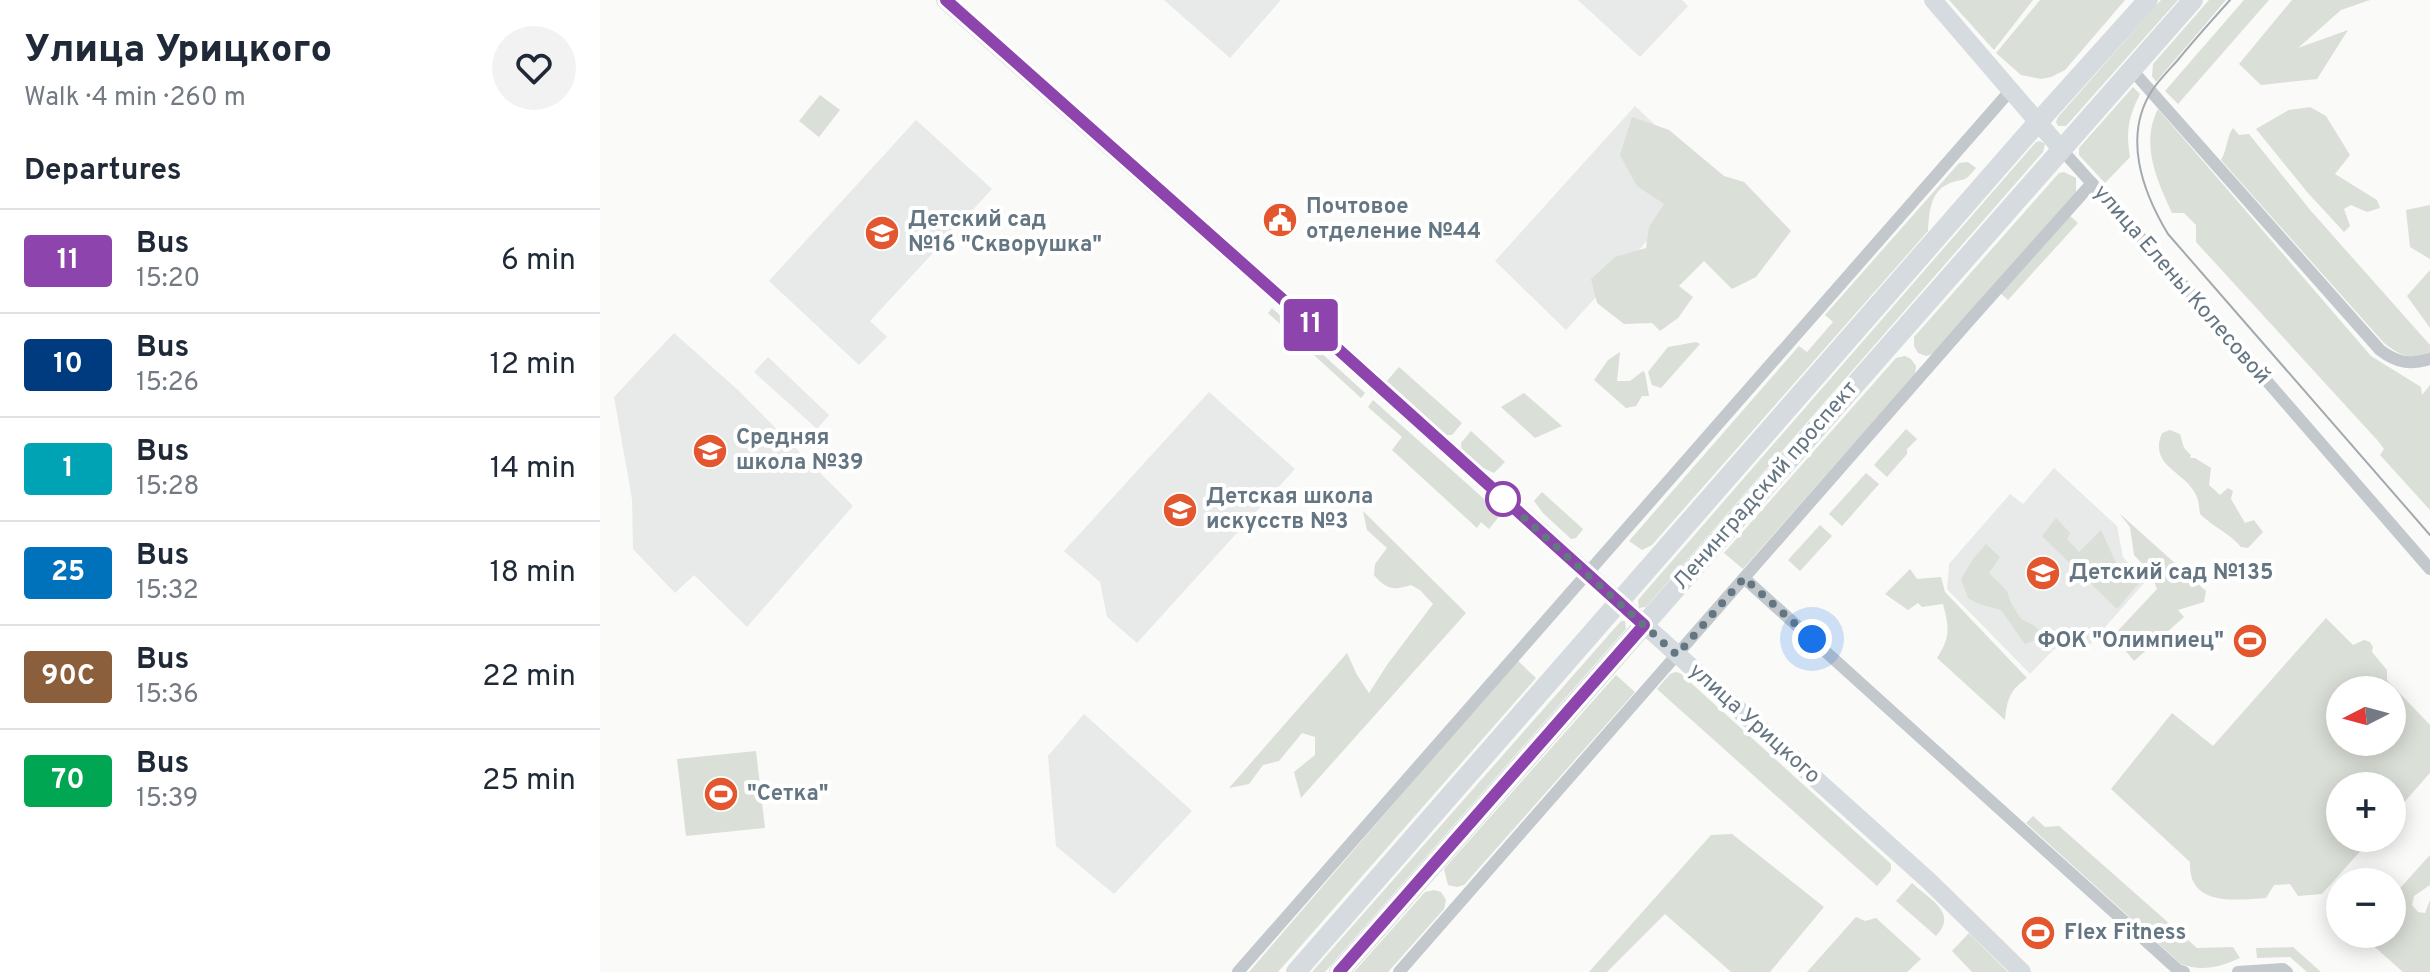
<!DOCTYPE html>
<html lang="en">
<head>
<meta charset="utf-8">
<style>
  :root { --surface:#fff; --page:#f2f2f3; --text:#1f2937; --muted:#747a83; --line:#e0e1e3 }
  body { margin:0; font-family:Overpass,sans-serif; background:var(--page); color:var(--text); height:100vh; display:flex; flex-direction:column; font-size:30px; white-space:nowrap }
  * { box-sizing:border-box; margin:0 }
  p { font-size:26px; color:var(--muted) }
  .icon { flex:none; width:44px; height:44px; fill:none; stroke:currentColor; stroke-width:2; stroke-linecap:round; stroke-linejoin:round }
  .map { position:relative; flex:1; overflow:hidden }
  .panel { display:flex; flex-direction:column; background:var(--surface); width:600px }
  .panel>* { flex:none }
  .badge { padding:0 16px; border-radius:6px; font-size:28px; line-height:52px }
  .needle { width:52px; rotate:264deg }
  .fabs { position:absolute; left:1726px; top:676px; display:grid; gap:16px }
  .fabs a { display:grid; place-items:center; width:80px; height:80px; border-radius:50%; background:var(--surface); box-shadow:0 4px 20px #0003; font-size:40px }
  .you { position:absolute; width:40px; height:40px; margin:-20px; border:6px solid #fff; border-radius:50%; background:#1a73e8; box-shadow:0 0 0 12px #1a73e833 }
  .map>.badge { position:absolute; translate:-50% -50%; box-shadow:0 0 0 4px #fff }
  h2 { padding:0 24px; font-size:30px; line-height:72px }
  .round { display:grid; place-items:center; flex:none; width:84px; height:84px; border-radius:42px; background:var(--page) }
  .summary { display:flex; align-items:center; justify-content:space-between; height:136px; padding:0 24px }
  h1 { font-size:38px; font-weight:800; line-height:60px }
  ul { padding:0; list-style:none }
  li { display:flex; align-items:center; gap:24px; height:104px; padding:0 24px; border-top:2px solid var(--line) }
  li div { flex:1 }
  li b { display:block; font-size:30px }
  li em { font-style:normal }
  li .badge { min-width:88px; font-weight:700; text-align:center }
  main { display:flex; flex:1; min-height:0 }
  .map>svg:first-child { display:block }
  .built { fill:#e8e9e9 }
  .green { fill:#dadfd7; fill-rule:evenodd }
  .lines { fill:none; stroke-linecap:round; stroke-linejoin:round }
  .street { stroke:#c3c8cc; stroke-width:12 }
  .secondary { stroke:#d6dbdf; stroke-width:18 }
  .primary { stroke:#d6dbdf; stroke-width:20 }
  .tram { stroke:#a2aab0; stroke-width:2 }
  .line-casing { stroke:#fff; stroke-width:18 }
  .line { stroke:#8e44ad; stroke-width:12 }
  .walk { stroke:#657683; stroke-width:8; stroke-dasharray:0 14.4 }
  .stop-dot { fill:#fff; stroke:#8e44ad; stroke-width:4 }
  .labels { text-anchor:middle; dominant-baseline:central; stroke-width:8; stroke-linejoin:round; paint-order:stroke }
  .poi-label { font-size:22px; font-weight:bold; fill:#657683; stroke:#fff; text-anchor:start }
  .street-label { font-size:22px; fill:#657683; stroke:#fff }
</style>
</head>
<body>
<main>
<section class="panel">
<div class="summary"><div><h1>Улица Урицкого</h1><p>Walk · 4 min · 260 m</p></div><a class="round"><svg class="icon" aria-label="heart" viewBox="0 0 24 24"><path d="M12 20l-8-8c-3-5 5-10 8-4 3-6 11-1 8 4z"/></svg></a></div>
<h2>Departures</h2>
<ul>
<li><span class="badge" style="background:#8e44ad;color:#fff">11</span><div><b>Bus</b><p>15:20</p></div><em>6 min</em></li>
<li><span class="badge" style="background:#003b80;color:#fff">10</span><div><b>Bus</b><p>15:26</p></div><em>12 min</em></li>
<li><span class="badge" style="background:#00a3b4;color:#fff">1</span><div><b>Bus</b><p>15:28</p></div><em>14 min</em></li>
<li><span class="badge" style="background:#0072bc;color:#fff">25</span><div><b>Bus</b><p>15:32</p></div><em>18 min</em></li>
<li><span class="badge" style="background:#8b5e3c;color:#fff">90С</span><div><b>Bus</b><p>15:36</p></div><em>22 min</em></li>
<li><span class="badge" style="background:#00a651;color:#fff">70</span><div><b>Bus</b><p>15:39</p></div><em>25 min</em></li>
</ul>
</section>
<div class="map">
<svg width="1830" height="972" viewBox="0 0 1830 972">
  <rect width="100%" height="100%" fill="#fafaf8"/>
  <g class="built">
    <path d="M564 0H681L630 58Z"/>
    <path d="M978 0H1082L1088 6 1040 57Z"/>
    <path d="M1035 106 1108 174 966 330 895 261Z"/>
    <path d="M316 120 392 189 270 321 287 337 259 365 169 281Z"/>
    <path d="M74 333 138 390 253 506 147 627 94 575 75 593 33 549 32 499 14 397Z"/>
    <path d="M168 357 229 415 217 429 154 372Z"/>
    <path d="M609 392 695 469 537 643 507 617 500 582 464 551Z"/>
    <path d="M1454 468 1517 526 1523 557 1545 582 1484 651 1472 640 1453 650 1430 674 1347 589 1349 564 1410 494 1423 504Z"/>
    <path d="M484 714 592 811 514 894 456 846 448 756Z"/>
  </g>
  <g class="green">
    <path d="M1349 0H1433L1394 50Z"/>
    <path d="M1440 0H1525L1465 70 1451 77 1441 79 1421 75 1396 53Z"/>
    <path d="M1561 0H1578L1466 126H1458L1456 122 1458 117Z"/>
    <path d="M1609 0H1626L1556 82 1552 76 1553 64Z"/>
    <path d="M1644 0H1669L1578 104 1565 91Z"/>
    <path d="M1692 0H1770L1741 10 1698 48 1748 30 1717 79 1661 85 1639 64Z"/>
    <path d="M1533 87 1540 94C1528 118 1526 131 1530 157L1505 183 1479 155V148Z"/>
    <path d="M220 95 240 110 219 137 199 121Z"/>
    <path d="M1710 107 1726 116 1750 155 1735 174 1777 200 1780 208 1767 212 1751 205 1744 209 1750 226 1744 232 1708 193 1656 129 1689 110Z"/>
    <path d="M1558 109 1771 356 1821 387 1822 395 1830 385V510L1780 455 1784 449 1778 441 1596 242V225L1584 213H1572C1557 181 1540 144 1558 109Z"/>
    <path d="M1032 117 1069 130 1124 176 1144 182 1191 231 1156 277 1132 289 1104 261 1079 286 1093 297 1078 318 1060 331 1052 323 1024 324 997 303 991 279 1015 257 1046 248 1049 227 1064 204 1037 186 1020 155Z"/>
    <path d="M1633 128 1639 135 1649 134 1711 211 1830 345V355C1807 358 1802 357 1784 343L1621 160C1627 151 1627 135 1633 128Z"/>
    <path d="M1440 141 1445 144 1443 152 1046 607 1039 608 1038 600 1436 142Z"/>
    <path d="M1368 162 1376 168C1363 184 1365 177 1348 184 1330 192 1329 214 1328 231L1052 545 1042 550 1029 541 1199 346 1207 352 1233 322 1225 315 1359 163Z"/>
    <path d="M1464 172 1476 178V193L1333 354 1326 356 1318 353 1314 346V337L1459 173Z"/>
    <path d="M1830 205V259L1810 247 1806 210Z"/>
    <path d="M1469 215 1478 223 1408 300 1399 292Z"/>
    <path d="M1830 270V328L1807 296Z"/>
    <path d="M672 308 765 393 761 398 668 313Z"/>
    <path d="M1096 342 1100 344 1061 388 1052 385 1048 372 1068 347Z"/>
    <path d="M1020 352 1017 381H1030L1043 371 1045 373 1049 396H1042L1036 406 1026 408 994 380 1008 360Z"/>
    <path d="M1305 356 1311 359 1316 366 1315 374 1143 569 1124 553 1296 358Z"/>
    <path d="M799 367 862 423 852 435H845L786 382Z"/>
    <path d="M924 393 962 426 935 438 901 407Z"/>
    <path d="M773 400 901 514 889 529 881 522 877 528 792 450 802 437 768 407Z"/>
    <path d="M1306 429 1317 439 1307 449V454L1287 477 1274 465Z"/>
    <path d="M1570 430 1580 434 1584 448 1591 455 1590 458H1595L1611 468 1609 485 1620 495 1628 488 1633 491 1631 499 1645 523 1654 520 1663 532 1648 548 1641 547C1631 534 1613 527 1600 514 1599 507 1599 501 1596 495 1585 471 1548 466 1562 433Z"/>
    <path d="M871 431 905 462 894 473 879 466 862 451 861 443Z"/>
    <path d="M1266 473 1279 484 1242 526 1229 514Z"/>
    <path d="M942 492 983 529 976 538 971 539 943 513 934 501Z"/>
    <path d="M763 511 866 613 701 798 694 772 715 755V737L702 733 679 761 663 765 649 784 629 788 747 653 757 675 769 693 787 665 833 604 820 590 811 585C794 591 786 589 774 575L775 564 787 548 767 530Z"/>
    <path d="M1519 513 1606 591 1604 602 1578 610 1584 617 1534 661 1513 636 1557 589 1551 573 1534 555 1530 527Z"/>
    <path d="M1456 518 1470 533 1467 539 1479 552 1501 530 1515 561 1538 584 1517 609 1442 536Z"/>
    <path d="M1220 525 1232 536 1200 571 1188 560Z"/>
    <path d="M1386 544 1400 557 1389 573 1407 591 1411 603 1421 619 1433 625 1446 636 1425 644 1401 610 1379 604 1368 598 1361 579 1373 559Z"/>
    <path d="M1310 569 1317 579 1341 577 1345 592 1427 678C1410 690 1407 699 1405 720L1337 658C1351 637 1349 627 1343 604L1322 607 1318 603 1308 610 1285 594Z"/>
    <path d="M1726 618 1753 645 1764 640 1770 642 1773 647 1772 652 1787 670V680L1830 725V773L1792 816V786H1740V838H1772L1722 894 1698 896 1690 884 1674 885 1666 898C1636 900 1588 907 1590 862L1511 789 1572 713 1613 746ZM1740 690H1792V742H1740Z"/>
    <path d="M1021 621H1025L1026 629 725 972H712Z"/>
    <path d="M917 660 936 678 678 972H649Z"/>
    <path d="M1075 672 1080 673 1291 864V870L1277 886 1057 689 1070 674Z"/>
    <path d="M1016 675 1035 692 864 885 857 887 848 885 844 869Z"/>
    <path d="M156 751 165 828 86 836 77 759Z"/>
    <path d="M1433 816 1445 827 1459 826 1597 948 1633 947 1640 958C1620 967 1602 972 1581 964L1426 823Z"/>
    <path d="M1132 834 1224 907 1170 972H1131L1065 914 1007 972H989L1111 835Z"/>
    <path d="M1830 855V885L1814 896 1812 905 1818 912 1825 913 1830 900V972H1803L1760 934H1792V897Z"/>
    <path d="M1312 883C1329 899 1359 913 1336 936L1296 901Z"/>
    <path d="M834 890 841 892 846 900 844 909 788 972H754L825 892Z"/>
    <path d="M1256 917 1265 921 1276 918 1321 959 1307 972H1207Z"/>
    <path d="M1369 933 1408 972H1372L1352 951Z"/>
    <path d="M1693 947 1721 972H1707L1690 957 1657 958 1656 948Z"/>
  </g>
  <g class="lines">
    <g class="street">
      <path d="M1532 70 1780 350C1797 363 1810 365 1830 359"/>
      <path d="M1462 150 1586 288 1830 569"/>
      <path d="M1144 578 1578 970 1584 972"/>
      <path d="M638 972 1410 91"/>
      <path d="M799 972 1368 322 1492 183"/>
      <path d="M1638 972 1683 969 1687 972"/>
    </g>
    <g class="secondary">
      <path d="M345 0 699 314 1329 881 1422 972"/>
      <path d="M1333 0 1462 150"/>
    </g>
    <g class="primary">
      <path d="M696 972 1423 139 1548 0"/>
      <path d="M739 972 1593 0"/>
    </g>
    <path class="tram" d="M1630 0C1612 20 1594 40 1577 61 1569 70 1560 79 1553 89 1522 135 1542 191 1568 234L1830 535"/>
  </g>
  <g class="lines">
    <g class="line-casing">
      <path id="line" d="M346 0 699 314 1044 625 739 972"/>
    </g>
    <use href="#line" class="line"/>
    <path class="walk" d="M903 499 1077 655 1144 578 1212 639"/>
  </g>
  <defs>
    <g id="civic-disc" transform="scale(1.8)"><circle r="9.5" fill="#e4572e" stroke="#fff"/><path d="M-.6-6.5H3V-4.5H.6V-3L4-1V1h2V6H-6V1h2V-1L-.6-3ZM-1.2 2.5V6h2.4V2.5Z" fill="#fff"/></g>
    <g id="school-disc" transform="scale(1.8)"><circle r="9.5" fill="#e4572e" stroke="#fff"/><path d="M0-5L7-2L0 1L-7-2ZM-4 1L0 2.5L4 1V4Q0 6-4 4Z" fill="#fff"/></g>
    <g id="stadium-disc" transform="scale(1.8)"><circle r="9.5" fill="#e4572e" stroke="#fff"/><path d="M0-5a6.5 5 0 1 0 0 10a6.5 5 0 1 0 0-10ZM-3.5-1.8h7v3.6h-7Z" fill="#fff"/></g>
  </defs>
  <g fill-rule="evenodd">
    <use href="#civic-disc" x="680" y="220"/>
    <use href="#school-disc" x="282" y="233"/>
    <use href="#school-disc" x="110" y="451"/>
    <use href="#school-disc" x="580" y="510"/>
    <use href="#school-disc" x="1443" y="573"/>
    <use href="#stadium-disc" x="1650" y="641"/>
    <use href="#stadium-disc" x="121" y="794"/>
    <use href="#stadium-disc" x="1438" y="933"/>
  </g>
  <circle class="stop-dot" cx="903" cy="499" r="16"/>
  <g class="labels">
    <g class="poi-label">
      <text x="706" y="207">Почтовое<tspan x="706" dy="25">отделение №44</tspan></text>
      <text x="308" y="220">Детский сад<tspan x="308" dy="25">№16 "Скворушка"</tspan></text>
      <text x="136" y="438">Средняя<tspan x="136" dy="25">школа №39</tspan></text>
      <text x="606" y="497">Детская школа<tspan x="606" dy="25">искусств №3</tspan></text>
      <text x="1469" y="573">Детский сад №135</text>
      <text x="1624" y="641" text-anchor="end">ФОК "Олимпиец"</text>
      <text x="147" y="794">"Сетка"</text>
      <text x="1464" y="933">Flex Fitness</text>
    </g>
    <g class="street-label">
      <text transform="translate(1581 285) rotate(49)">улица Елены Колесовой</text>
      <text transform="translate(1166 486) rotate(-49)">Ленинградский проспект</text>
      <text transform="translate(1154 724) rotate(42)">улица Урицкого</text>
    </g>
  </g>
</svg>
<div class="fabs">
<a><svg class="needle" viewBox="-14 -14 28 28"><path d="M0-13l5 13h-10z" fill="#e53935"/><path d="M0 13l5-13h-10z" fill="#747a83"/></svg></a>
<a>+</a>
<a>−</a>
</div>
<div class="you" style="left:1212px;top:639px"></div>
<b class="badge" style="left:711px;top:325px;background:#8e44ad;color:#fff">11</b>
</div>
</main>
</body>
</html>
